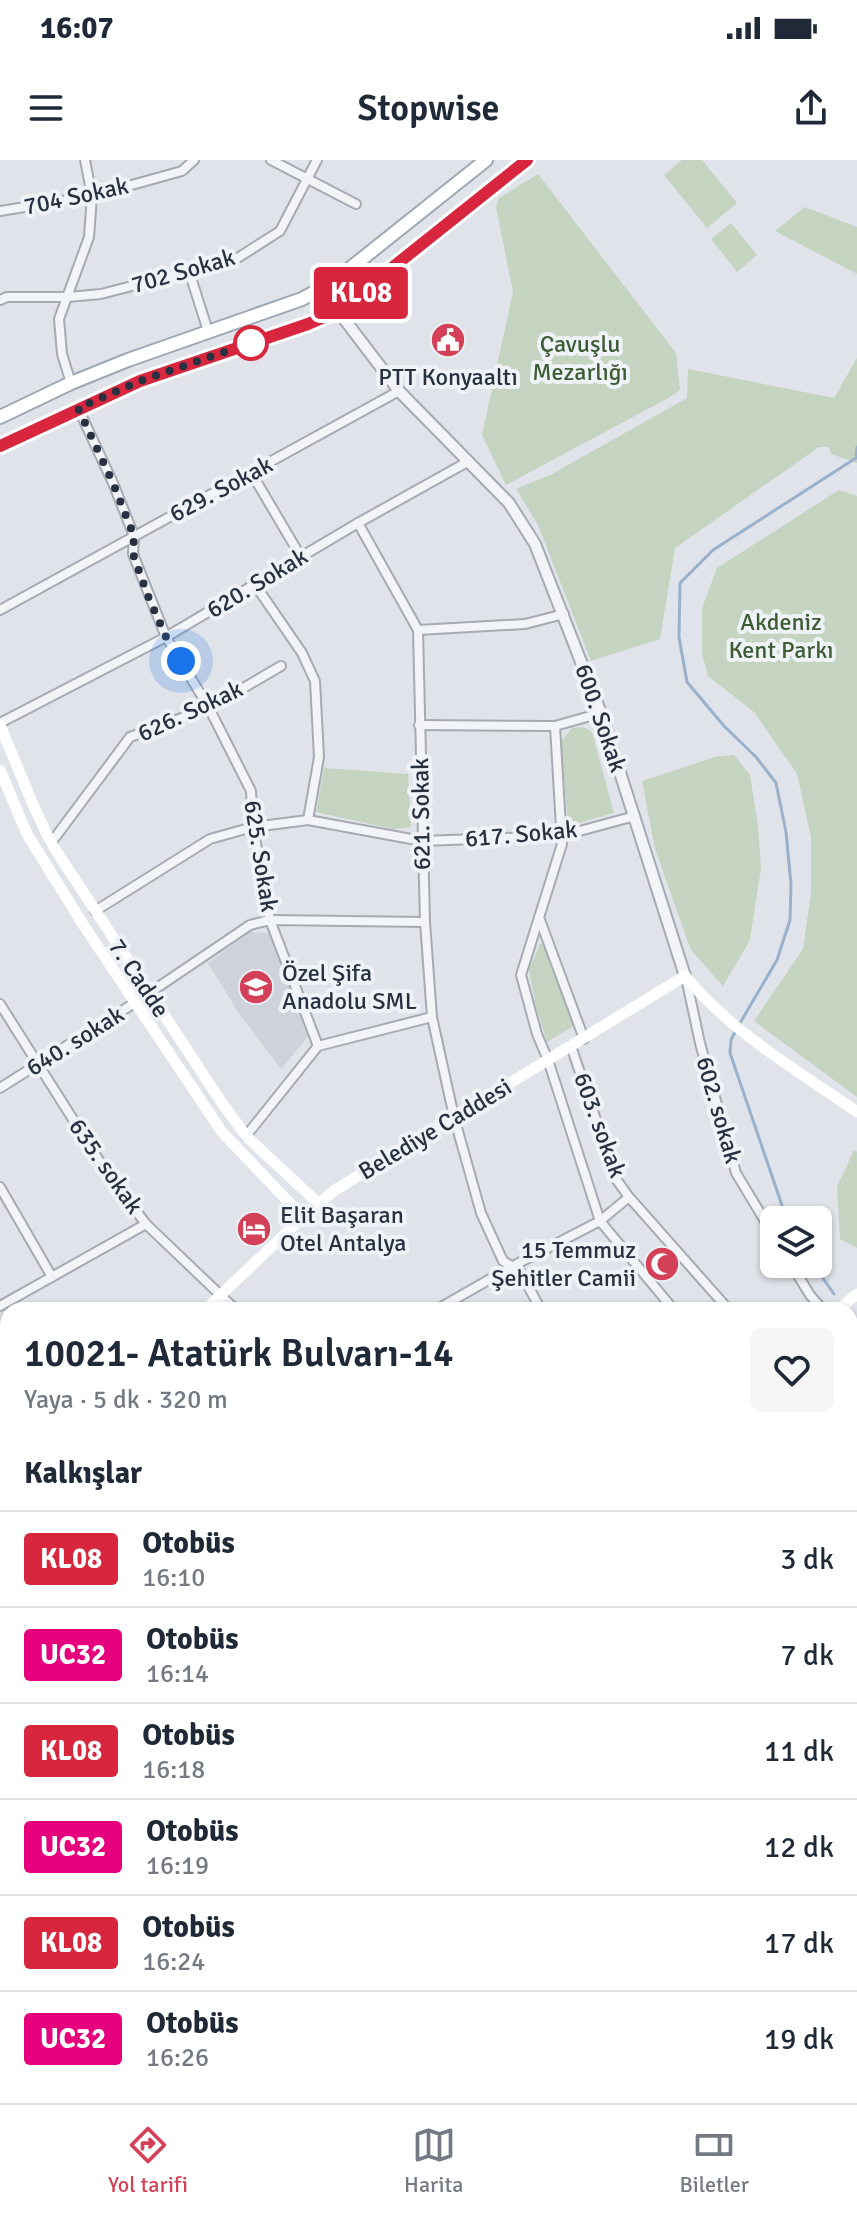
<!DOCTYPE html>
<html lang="tr">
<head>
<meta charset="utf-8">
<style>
  :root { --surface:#fff; --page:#f6f6f7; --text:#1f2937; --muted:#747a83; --line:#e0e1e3; --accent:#d34057 }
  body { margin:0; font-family:Signika,sans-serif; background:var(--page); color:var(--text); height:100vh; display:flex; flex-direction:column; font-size:30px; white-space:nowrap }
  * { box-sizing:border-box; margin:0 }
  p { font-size:26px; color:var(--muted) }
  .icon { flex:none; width:44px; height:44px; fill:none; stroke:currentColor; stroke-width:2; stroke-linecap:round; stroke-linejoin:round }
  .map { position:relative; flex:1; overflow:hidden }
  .panel { position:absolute; left:0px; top:1142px; width:858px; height:802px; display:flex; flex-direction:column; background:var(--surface); border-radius:24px 24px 0 0; box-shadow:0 2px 6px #0004 }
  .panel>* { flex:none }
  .badge { padding:0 16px; border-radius:6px; font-size:28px; line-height:52px }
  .tools { position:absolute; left:760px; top:1046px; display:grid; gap:16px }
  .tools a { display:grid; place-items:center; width:72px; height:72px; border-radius:12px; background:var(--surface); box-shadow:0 2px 6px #0004; font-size:40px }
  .you { position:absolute; width:40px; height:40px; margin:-20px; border:6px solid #fff; border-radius:50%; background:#1a73e8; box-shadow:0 0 0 12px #1a73e833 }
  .map>.badge { position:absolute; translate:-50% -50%; box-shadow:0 0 0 4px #fff }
  h2 { padding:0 24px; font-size:30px; line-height:72px }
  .round { display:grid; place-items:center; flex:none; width:84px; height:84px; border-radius:12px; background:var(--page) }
  .summary { display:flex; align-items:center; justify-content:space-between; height:136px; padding:0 24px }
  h1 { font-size:38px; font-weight:600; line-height:60px }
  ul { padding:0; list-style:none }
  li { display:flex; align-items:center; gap:24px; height:96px; padding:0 24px; border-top:2px solid var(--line) }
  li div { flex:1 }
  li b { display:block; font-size:30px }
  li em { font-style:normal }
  li .badge { min-width:88px; font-weight:700; text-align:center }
  .status { display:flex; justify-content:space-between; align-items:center; height:56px; padding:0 40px; background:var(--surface); direction:ltr }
  .status svg { height:22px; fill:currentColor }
  header { display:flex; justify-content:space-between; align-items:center; height:104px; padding:0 24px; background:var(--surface); font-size:36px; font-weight:600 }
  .tabs { display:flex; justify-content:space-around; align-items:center; height:112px; border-top:2px solid var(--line); background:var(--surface); font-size:22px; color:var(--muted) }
  .tabs a { display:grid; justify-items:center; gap:4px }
  .tabs .current { color:var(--accent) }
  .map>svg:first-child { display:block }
  .built { fill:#ced3db }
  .green { fill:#c5d4c0 }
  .water { fill:#99b1cb }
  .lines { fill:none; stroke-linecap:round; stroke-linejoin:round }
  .stream { stroke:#99b1cb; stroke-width:3 }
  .minor-casing { stroke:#a5aab3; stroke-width:12 }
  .tertiary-casing { stroke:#a5aab3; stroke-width:14 }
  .primary-casing { stroke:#9ea8b5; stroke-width:16 }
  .minor { stroke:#f3f4f7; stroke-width:8 }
  .tertiary { stroke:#f3f4f7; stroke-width:10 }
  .secondary { stroke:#fff; stroke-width:11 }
  .primary { stroke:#fff; stroke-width:12 }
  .line-casing { stroke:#fff; stroke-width:18 }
  .line { stroke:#d7263d; stroke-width:12 }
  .walk { stroke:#283141; stroke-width:8; stroke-dasharray:0 14.4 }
  .stop-dot { fill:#fff; stroke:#d7263d; stroke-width:4 }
  .labels { text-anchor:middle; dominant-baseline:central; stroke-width:8; stroke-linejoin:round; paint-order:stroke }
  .street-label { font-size:24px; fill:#283141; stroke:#eff2f7 }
  .park-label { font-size:24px; fill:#3c5d34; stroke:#eff2f7 }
  .poi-label { font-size:24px; fill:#283141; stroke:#eff2f7; text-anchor:start }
</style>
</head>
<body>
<div class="status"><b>16:07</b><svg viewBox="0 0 49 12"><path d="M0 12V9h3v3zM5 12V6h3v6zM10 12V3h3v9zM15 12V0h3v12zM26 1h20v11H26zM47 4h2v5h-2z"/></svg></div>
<header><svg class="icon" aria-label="menu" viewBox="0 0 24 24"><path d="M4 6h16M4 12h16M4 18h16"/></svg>Stopwise<svg class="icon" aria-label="share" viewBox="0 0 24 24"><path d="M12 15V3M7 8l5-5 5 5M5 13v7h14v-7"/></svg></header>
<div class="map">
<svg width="857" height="1943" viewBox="0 0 857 1943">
  <rect width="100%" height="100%" fill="#e0e3e9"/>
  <path class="built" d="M250 772 270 773 308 877 281 909 238 852 208 803Z"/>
  <g class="green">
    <path d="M682 0H702L737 43 707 68 664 15Z"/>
    <path d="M538 14 676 193 680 230 670 237 506 325 482 275 513 132 496 47 499 38Z"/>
    <path d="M805 47 857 67V114L775 71Z"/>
    <path d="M731 63 757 95 737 112 711 79Z"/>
    <path d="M857 198V303L831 294 829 287H819L675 388 660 479 591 501 538 365 516 329 552 314 687 238 688 209 834 238Z"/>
    <path d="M839 330 857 336V937L754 861 803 789 811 733V677L797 614 754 552 708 516 702 493V448L717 408Z"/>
    <path d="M581 567 588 569 592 572 614 653 568 666 561 581 572 568Z"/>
    <path d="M734 595 750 615 758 666 761 708 750 780 723 826 691 790 655 689 642 621 715 597Z"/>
    <path d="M324 608 408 614 411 667 393 669 316 652Z"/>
    <path d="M544 783 575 865 547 882 535 843 529 809 540 784Z"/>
    <path d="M854 990 857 992V1088L840 1079 837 1027Z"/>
  </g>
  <path class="water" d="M857 1334V1943H98L107 1936H850V1340Z"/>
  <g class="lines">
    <g class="stream">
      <path d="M740 863 777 800 790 760 791 724 786 672 776 623 756 597 724 566 687 522 679 477 680 423 713 390 856 298 857 287"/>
      <path d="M736 870 731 880 730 893 787 1060"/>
      <path d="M813 1104 834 1134"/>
    </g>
    <g class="minor-casing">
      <g id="minor">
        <path d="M271 0 356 44"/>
        <path d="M0 51 92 36 182 11 194 0"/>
        <path d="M189 111 208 171"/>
        <path d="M0 140 7 137H68L101 134 236 99 280 71 317 0"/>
        <path d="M71 223 62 194 59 159 89 77 92 36 85 0"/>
        <path d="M78 248 113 323 134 376 133 394 166 477 209 548 251 631 253 667 270 760 318 886"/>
        <path d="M252 314 301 397"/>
        <path d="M358 363 418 470 425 762 432 857 454 957 481 1053 503 1101 520 1111 541 1150"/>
        <path d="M256 426 302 493 315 521 319 597 308 660"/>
        <path d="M0 450 399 231"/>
        <path d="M418 470 525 464 564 454"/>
        <path d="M0 563 166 477 358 363 469 301"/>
        <path d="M419 565 555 566 601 553"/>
        <path d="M555 566 562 684 521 815 537 874 548 900 600 1061 674 1150"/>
        <path d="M51 683 130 577 209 548 281 506"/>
        <path d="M95 751 210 679 253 667 308 660 422 681 561 676 635 656"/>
        <path d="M540 760 584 879"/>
        <path d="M686 818 700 883 736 1013 774 1076"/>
        <path d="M0 844 105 1010 146 1064 236 1150"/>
        <path d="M571 886 616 1019 629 1037 729 1150"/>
        <path d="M0 928 136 842 250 765 270 760 425 762"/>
        <path d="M246 976 318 886 432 857"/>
        <path d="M0 1027 52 1117"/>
        <path d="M791 1104 810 1135 823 1150"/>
        <path d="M0 1146 146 1064"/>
        <path d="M436 1150 511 1107 600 1061 629 1037"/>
        <path d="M0 1215 8 1227"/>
        <path d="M0 1365 8 1369"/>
        <path d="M0 1559 8 1550"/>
        <path d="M0 1654 8 1661"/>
      </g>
    </g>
    <g class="tertiary-casing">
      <path id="tertiary" d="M338 151 399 231 509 343 535 384 601 553 685 816"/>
    </g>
    <g class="primary-casing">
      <g id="primary">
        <path d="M0 257 71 223 128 200 302 139 333 122 486 0"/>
        <path d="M0 286 140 221 308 164 338 151 527 0"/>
      </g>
    </g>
    <use href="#minor" class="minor"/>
    <use href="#tertiary" class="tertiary"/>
    <g class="secondary">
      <path d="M0 565 34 647 51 683 220 940 246 976 318 1043"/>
      <path d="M0 610 27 674 84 766 222 972 303 1057"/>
      <path d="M205 1150 303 1057 335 1030 685 816C732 873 797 910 857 952"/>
      <path d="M838 1150 857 1134"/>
      <path d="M0 1359 8 1350"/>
      <path d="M0 1826 8 1821"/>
    </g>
    <use href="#primary" class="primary"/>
  </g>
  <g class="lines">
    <g class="line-casing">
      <path id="line" d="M0 286 140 221 308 164 338 151 527 0"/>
    </g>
    <use href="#line" class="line"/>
    <path class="walk" d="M181 501 166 477 148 436 133 394 134 376 113 323 78 248 140 221 251 183"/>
  </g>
  <defs>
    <g id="civic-disc" transform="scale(1.8)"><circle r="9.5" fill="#d34057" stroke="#eff2f7"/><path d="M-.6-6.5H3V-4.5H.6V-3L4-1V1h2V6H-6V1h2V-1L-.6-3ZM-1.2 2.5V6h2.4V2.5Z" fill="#fff"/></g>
    <g id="school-disc" transform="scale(1.8)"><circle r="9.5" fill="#d34057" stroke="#eff2f7"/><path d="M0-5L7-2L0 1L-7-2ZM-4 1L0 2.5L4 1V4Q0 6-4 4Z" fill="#fff"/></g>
    <g id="hotel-disc" transform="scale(1.8)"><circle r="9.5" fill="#d34057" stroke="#eff2f7"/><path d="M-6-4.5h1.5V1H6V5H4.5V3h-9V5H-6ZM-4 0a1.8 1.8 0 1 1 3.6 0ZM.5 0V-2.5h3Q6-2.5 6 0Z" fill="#fff"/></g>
    <g id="mosque-disc" transform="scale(1.8)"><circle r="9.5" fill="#d34057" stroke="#eff2f7"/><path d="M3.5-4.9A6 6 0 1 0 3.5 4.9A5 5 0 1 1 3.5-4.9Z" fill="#fff"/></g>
  </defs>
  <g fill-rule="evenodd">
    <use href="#civic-disc" x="448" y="180"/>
    <use href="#school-disc" x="256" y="827"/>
    <use href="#hotel-disc" x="254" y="1069"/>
    <use href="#mosque-disc" x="662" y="1104"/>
  </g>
  <circle class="stop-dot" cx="251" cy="183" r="16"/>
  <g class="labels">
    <g class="street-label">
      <text transform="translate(76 36) rotate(-12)">704 Sokak</text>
      <text transform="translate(183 111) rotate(-16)">702 Sokak</text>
      <text transform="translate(221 329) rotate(-28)">629. Sokak</text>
      <text transform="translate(257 423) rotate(-31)">620. Sokak</text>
      <text transform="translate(190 551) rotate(-25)">626. Sokak</text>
      <text transform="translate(601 558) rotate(71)">600. Sokak</text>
      <text transform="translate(421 654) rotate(-91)">621. Sokak</text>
      <text transform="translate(521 674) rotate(-5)">617. Sokak</text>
      <text transform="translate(261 696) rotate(81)">625. Sokak</text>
      <text transform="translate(139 818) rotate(56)">7. Cadde</text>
      <text transform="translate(75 881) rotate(-32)">640. sokak</text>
      <text transform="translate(719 950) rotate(74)">602. sokak</text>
      <text transform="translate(600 965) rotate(70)">603. sokak</text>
      <text transform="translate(435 969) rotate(-31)">Belediye Caddesi</text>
      <text transform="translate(106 1006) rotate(55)">635. sokak</text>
    </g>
    <g class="park-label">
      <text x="580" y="184">Çavuşlu<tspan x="580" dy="28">Mezarlığı</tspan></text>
      <text x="781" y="462">Akdeniz<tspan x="781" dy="28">Kent Parkı</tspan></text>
    </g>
    <g class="poi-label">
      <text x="448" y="217" text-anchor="middle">PTT Konyaaltı</text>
      <text x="282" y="813">Özel Şifa<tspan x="282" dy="28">Anadolu SML</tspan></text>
      <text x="280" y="1055">Elit Başaran<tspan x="280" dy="28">Otel Antalya</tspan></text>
      <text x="636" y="1090" text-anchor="end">15 Temmuz<tspan x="636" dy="28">Şehitler Camii</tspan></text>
    </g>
  </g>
</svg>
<div class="tools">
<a><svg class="icon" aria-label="layers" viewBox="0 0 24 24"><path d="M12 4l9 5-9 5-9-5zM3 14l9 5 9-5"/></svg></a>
</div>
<div class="you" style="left:181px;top:501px"></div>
<b class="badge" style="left:361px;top:133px;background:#d7263d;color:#fff">KL08</b>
<section class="panel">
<div class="summary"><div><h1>10021- Atatürk Bulvarı-14</h1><p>Yaya · 5 dk · 320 m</p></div><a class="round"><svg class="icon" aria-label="heart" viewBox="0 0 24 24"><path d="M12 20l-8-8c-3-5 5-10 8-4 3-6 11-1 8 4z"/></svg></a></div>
<h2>Kalkışlar</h2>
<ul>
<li><span class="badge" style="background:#d7263d;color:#fff">KL08</span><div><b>Otobüs</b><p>16:10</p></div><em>3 dk</em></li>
<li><span class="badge" style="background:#e6007e;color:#fff">UC32</span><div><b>Otobüs</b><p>16:14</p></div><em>7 dk</em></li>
<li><span class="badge" style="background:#d7263d;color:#fff">KL08</span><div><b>Otobüs</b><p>16:18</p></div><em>11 dk</em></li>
<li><span class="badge" style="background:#e6007e;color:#fff">UC32</span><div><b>Otobüs</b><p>16:19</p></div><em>12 dk</em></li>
<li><span class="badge" style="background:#d7263d;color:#fff">KL08</span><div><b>Otobüs</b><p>16:24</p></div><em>17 dk</em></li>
<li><span class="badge" style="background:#e6007e;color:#fff">UC32</span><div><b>Otobüs</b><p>16:26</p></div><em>19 dk</em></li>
</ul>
</section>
</div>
<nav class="tabs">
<a class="current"><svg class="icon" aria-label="directions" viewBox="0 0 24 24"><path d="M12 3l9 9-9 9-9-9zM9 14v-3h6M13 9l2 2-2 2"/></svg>Yol tarifi</a>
<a><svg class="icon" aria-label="map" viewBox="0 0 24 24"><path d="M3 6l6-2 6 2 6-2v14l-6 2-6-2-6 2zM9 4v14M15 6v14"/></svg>Harita</a>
<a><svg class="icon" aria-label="tickets" viewBox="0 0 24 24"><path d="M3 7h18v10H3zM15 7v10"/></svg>Biletler</a>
</nav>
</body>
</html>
